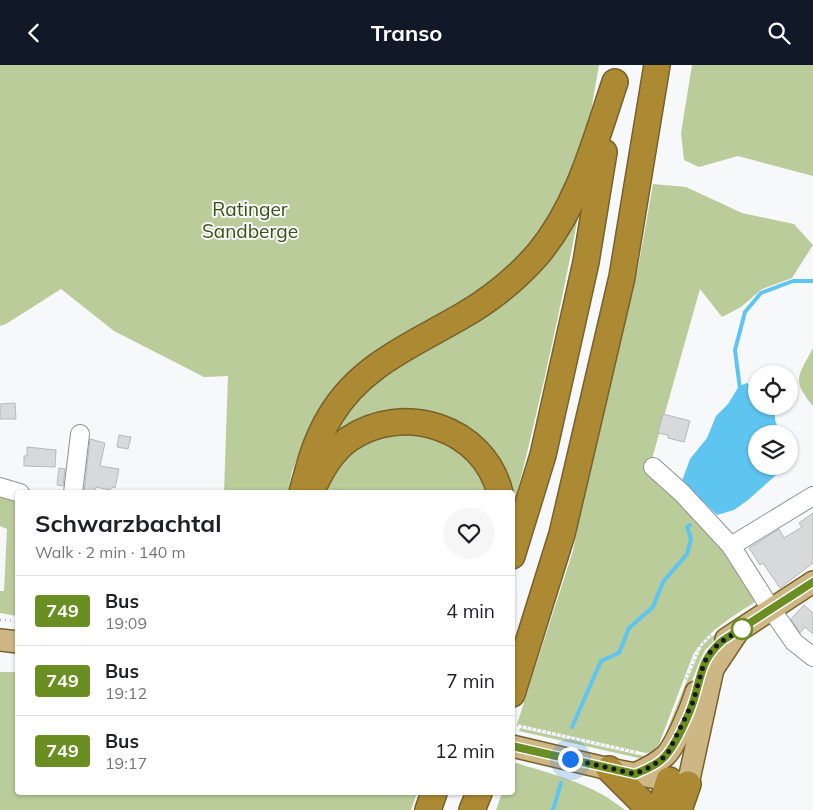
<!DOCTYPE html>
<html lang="en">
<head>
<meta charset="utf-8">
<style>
  :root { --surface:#fff; --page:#f6f6f6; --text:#202124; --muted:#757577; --line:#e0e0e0; --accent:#111827 }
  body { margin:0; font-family:Mulish,sans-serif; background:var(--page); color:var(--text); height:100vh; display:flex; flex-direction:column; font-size:19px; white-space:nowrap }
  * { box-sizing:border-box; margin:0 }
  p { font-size:16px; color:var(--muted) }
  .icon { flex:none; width:28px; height:28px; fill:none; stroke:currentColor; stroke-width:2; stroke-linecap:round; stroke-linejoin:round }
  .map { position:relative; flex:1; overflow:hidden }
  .panel { position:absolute; left:15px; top:425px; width:500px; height:305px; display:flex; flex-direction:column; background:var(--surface); border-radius:5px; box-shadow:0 1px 4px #0004 }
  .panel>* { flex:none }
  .badge { padding:0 10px; border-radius:4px; font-size:18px; line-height:32px }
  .controls { position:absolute; left:748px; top:300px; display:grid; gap:10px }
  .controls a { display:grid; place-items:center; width:50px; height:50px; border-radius:50%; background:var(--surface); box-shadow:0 1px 4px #0004; font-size:25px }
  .you { position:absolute; width:25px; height:25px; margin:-12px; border:4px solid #fff; border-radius:50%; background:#1a73e8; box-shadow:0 0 0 8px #1a73e833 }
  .map>.badge { position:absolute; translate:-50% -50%; box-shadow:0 0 0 2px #fff }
  .round { display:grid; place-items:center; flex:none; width:52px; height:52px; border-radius:26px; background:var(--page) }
  .head { display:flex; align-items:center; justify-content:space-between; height:85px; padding:0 20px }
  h1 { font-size:24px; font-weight:700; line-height:38px }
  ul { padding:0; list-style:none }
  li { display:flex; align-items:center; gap:15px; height:70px; padding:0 20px; border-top:1px solid var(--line) }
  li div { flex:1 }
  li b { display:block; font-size:19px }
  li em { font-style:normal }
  li .badge { min-width:55px; font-weight:700; text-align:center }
  header { display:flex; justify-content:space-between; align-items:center; height:65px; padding:0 20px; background:var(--accent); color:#fff; font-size:22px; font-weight:700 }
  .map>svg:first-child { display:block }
  .green { fill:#bacc9a }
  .water { fill:#5ec5f1 }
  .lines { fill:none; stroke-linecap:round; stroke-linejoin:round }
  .stream { stroke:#5ec5f1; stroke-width:4 }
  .building { fill:#d7d9da; stroke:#b6b8b9 }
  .minor-casing { stroke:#8e9092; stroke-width:20 }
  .major-casing { stroke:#78612a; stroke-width:24 }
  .highway-casing { stroke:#78612a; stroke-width:28 }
  .path { stroke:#b1b3b4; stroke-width:2.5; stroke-dasharray:1 4; stroke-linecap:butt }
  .minor { stroke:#fff; stroke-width:18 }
  .major { stroke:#cdb885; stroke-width:21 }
  .highway { stroke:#ac8933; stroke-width:25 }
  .line-casing { stroke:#fff; stroke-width:11 }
  .line { stroke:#6b8e23; stroke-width:8 }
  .walk { stroke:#171818; stroke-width:5; stroke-dasharray:0 9 }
  .stop-dot { fill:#fff; stroke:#6b8e23; stroke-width:2.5 }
  .labels { text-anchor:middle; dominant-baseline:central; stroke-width:4; stroke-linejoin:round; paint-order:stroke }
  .park-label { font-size:19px; fill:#3e4f12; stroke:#f6f8f9 }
</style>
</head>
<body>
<header><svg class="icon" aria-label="back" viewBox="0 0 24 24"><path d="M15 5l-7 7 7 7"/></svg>Transo<svg class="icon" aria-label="search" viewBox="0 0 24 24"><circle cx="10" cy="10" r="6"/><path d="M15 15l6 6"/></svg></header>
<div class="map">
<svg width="813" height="745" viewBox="0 0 813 745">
  <rect width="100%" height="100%" fill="#f6f8f9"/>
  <g class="green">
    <path d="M0 0H599L587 69 555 146 525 186 485 224 333 328 308 364 292 407 288 428 224 427 228 311 204 312 114 266 61 224 6 259 0 261Z"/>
    <path d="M692 0H813V111L738 91 699 102 684 95 681 68Z"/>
    <path d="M653 119 686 122 742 148 794 159 813 180 792 213 762 224 741 242 722 252 700 224 648 408 729 483 758 535C734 551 708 565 693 590L659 679 652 687 646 688 517 659 573 486 588 408 638 204Z"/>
    <path d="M571 148 578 152C560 247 539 342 515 436L513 440 512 428 507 427 437 355 317 389 343 341 424 277Z"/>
    <path d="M813 283V341C791 314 798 312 813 283Z"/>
    <path d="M402 362 459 379 496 428H317L349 381Z"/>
    <path d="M0 417 39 427 18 428 17 551 0 548V526H4L7 464 0 461Z"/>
    <path d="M735 556C727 568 715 575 705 585L662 685 643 694 519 666 520 663 635 689 645 691 652 689 661 681 685 620 702 581 710 573Z"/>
    <path d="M0 607H17L18 728H417L411 745H0Z"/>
    <path d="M513 697C554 710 590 717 625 745H496L502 728H512Z"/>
  </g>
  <path class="water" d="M747 318 756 324V341H775V355L780 369H756V401H786L748 435 734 445 717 450 682 416 690 394 707 373 716 351 728 339 739 321Z"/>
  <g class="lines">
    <g class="stream">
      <path d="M740 324 735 285 745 247 761 228 793 216H813"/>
      <path d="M572 662 601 596 619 588 629 563 653 542 663 517 687 489 691 474 687 462 690 460"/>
      <path d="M553 745 561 718"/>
    </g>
  </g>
  <g class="building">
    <path d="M15 338 16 354H0V339Z"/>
    <path d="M663 349 690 356 684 377 668 373V370L658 368Z"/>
    <path d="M119 370 131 372 128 384 117 382Z"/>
    <path d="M90 374 105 378 100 401 119 404 115 423 112 422 110 425 96 422 94 428H84Z"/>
    <path d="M27 382 56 385 55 402 24 401V391H27Z"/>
    <path d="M59 403 65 404 63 421 57 420Z"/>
    <path d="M813 448V498L780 523 763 498 760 500 749 483 779 464 784 473 802 462 799 458Z"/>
    <path d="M804 540 813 548V569L805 562 800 568 791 554Z"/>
  </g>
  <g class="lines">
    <g class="minor-casing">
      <g id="minor">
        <path d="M653 402 682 428 731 481 771 544 794 577 813 592"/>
        <path d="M0 422 20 428"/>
        <path d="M73 428 80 369"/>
        <path d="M731 481 813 431"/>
      </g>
    </g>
    <g class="major-casing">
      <g id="major">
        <path d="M726 574 813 517"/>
        <path d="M0 575 18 577"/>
        <path d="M512 681 609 704 688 719 713 604 737 568"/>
        <path d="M635 709C646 704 656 699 665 691 675 682 692 641 696 627"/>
      </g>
    </g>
    <g class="highway-casing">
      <g id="highway">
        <path d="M313 423C322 404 332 386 349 374 403 337 484 362 500 428"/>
        <path d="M302 428C309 400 316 374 331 350 361 300 414 279 462 251 490 235 517 213 538 189 579 140 595 76 615 17"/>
        <path d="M512 491 543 390 586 197 604 87"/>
        <path d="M512 629 562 469 622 212 657 0"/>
        <path d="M609 704 644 739 647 745"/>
        <path d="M428 745 434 728"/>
        <path d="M472 745 479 728"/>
        <path d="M660 745 669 715"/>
        <path d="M679 745 688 719"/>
      </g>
    </g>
    <g class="path">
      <path d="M0 555 18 556"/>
      <path d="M686 614 701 580 711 570"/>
      <path d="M512 659 638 688"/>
    </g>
    <use href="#minor" class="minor"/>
    <use href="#major" class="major"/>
    <use href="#highway" class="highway"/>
  </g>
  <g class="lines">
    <g class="line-casing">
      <path id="line" d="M512 681 635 709C646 704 660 699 667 689 677 677 690 648 694 634 702 608 701 595 722 576L813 517"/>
    </g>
    <use href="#line" class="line"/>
    <path class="walk" d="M570 694 635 709 652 701 667 690 693 637 704 598 711 586 722 576 742 564"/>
  </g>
  <circle class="stop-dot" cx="742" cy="564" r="10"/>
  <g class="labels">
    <g class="park-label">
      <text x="250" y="144">Ratinger<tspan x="250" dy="22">Sandberge</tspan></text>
    </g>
  </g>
</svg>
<div class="controls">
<a><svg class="icon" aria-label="locate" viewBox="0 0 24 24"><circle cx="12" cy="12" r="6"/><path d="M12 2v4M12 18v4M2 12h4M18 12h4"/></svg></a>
<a><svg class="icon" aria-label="layers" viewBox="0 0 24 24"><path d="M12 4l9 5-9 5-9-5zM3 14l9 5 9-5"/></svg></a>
</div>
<div class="you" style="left:570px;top:694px"></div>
<section class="panel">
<div class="head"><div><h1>Schwarzbachtal</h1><p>Walk · 2 min · 140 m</p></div><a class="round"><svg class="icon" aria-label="heart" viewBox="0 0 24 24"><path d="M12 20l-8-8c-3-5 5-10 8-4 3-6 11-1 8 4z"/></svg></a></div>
<ul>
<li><span class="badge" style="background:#6b8e23;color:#fff">749</span><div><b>Bus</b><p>19:09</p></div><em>4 min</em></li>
<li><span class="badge" style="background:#6b8e23;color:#fff">749</span><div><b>Bus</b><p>19:12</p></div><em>7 min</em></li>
<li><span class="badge" style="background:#6b8e23;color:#fff">749</span><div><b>Bus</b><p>19:17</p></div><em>12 min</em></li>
</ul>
</section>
</div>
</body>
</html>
